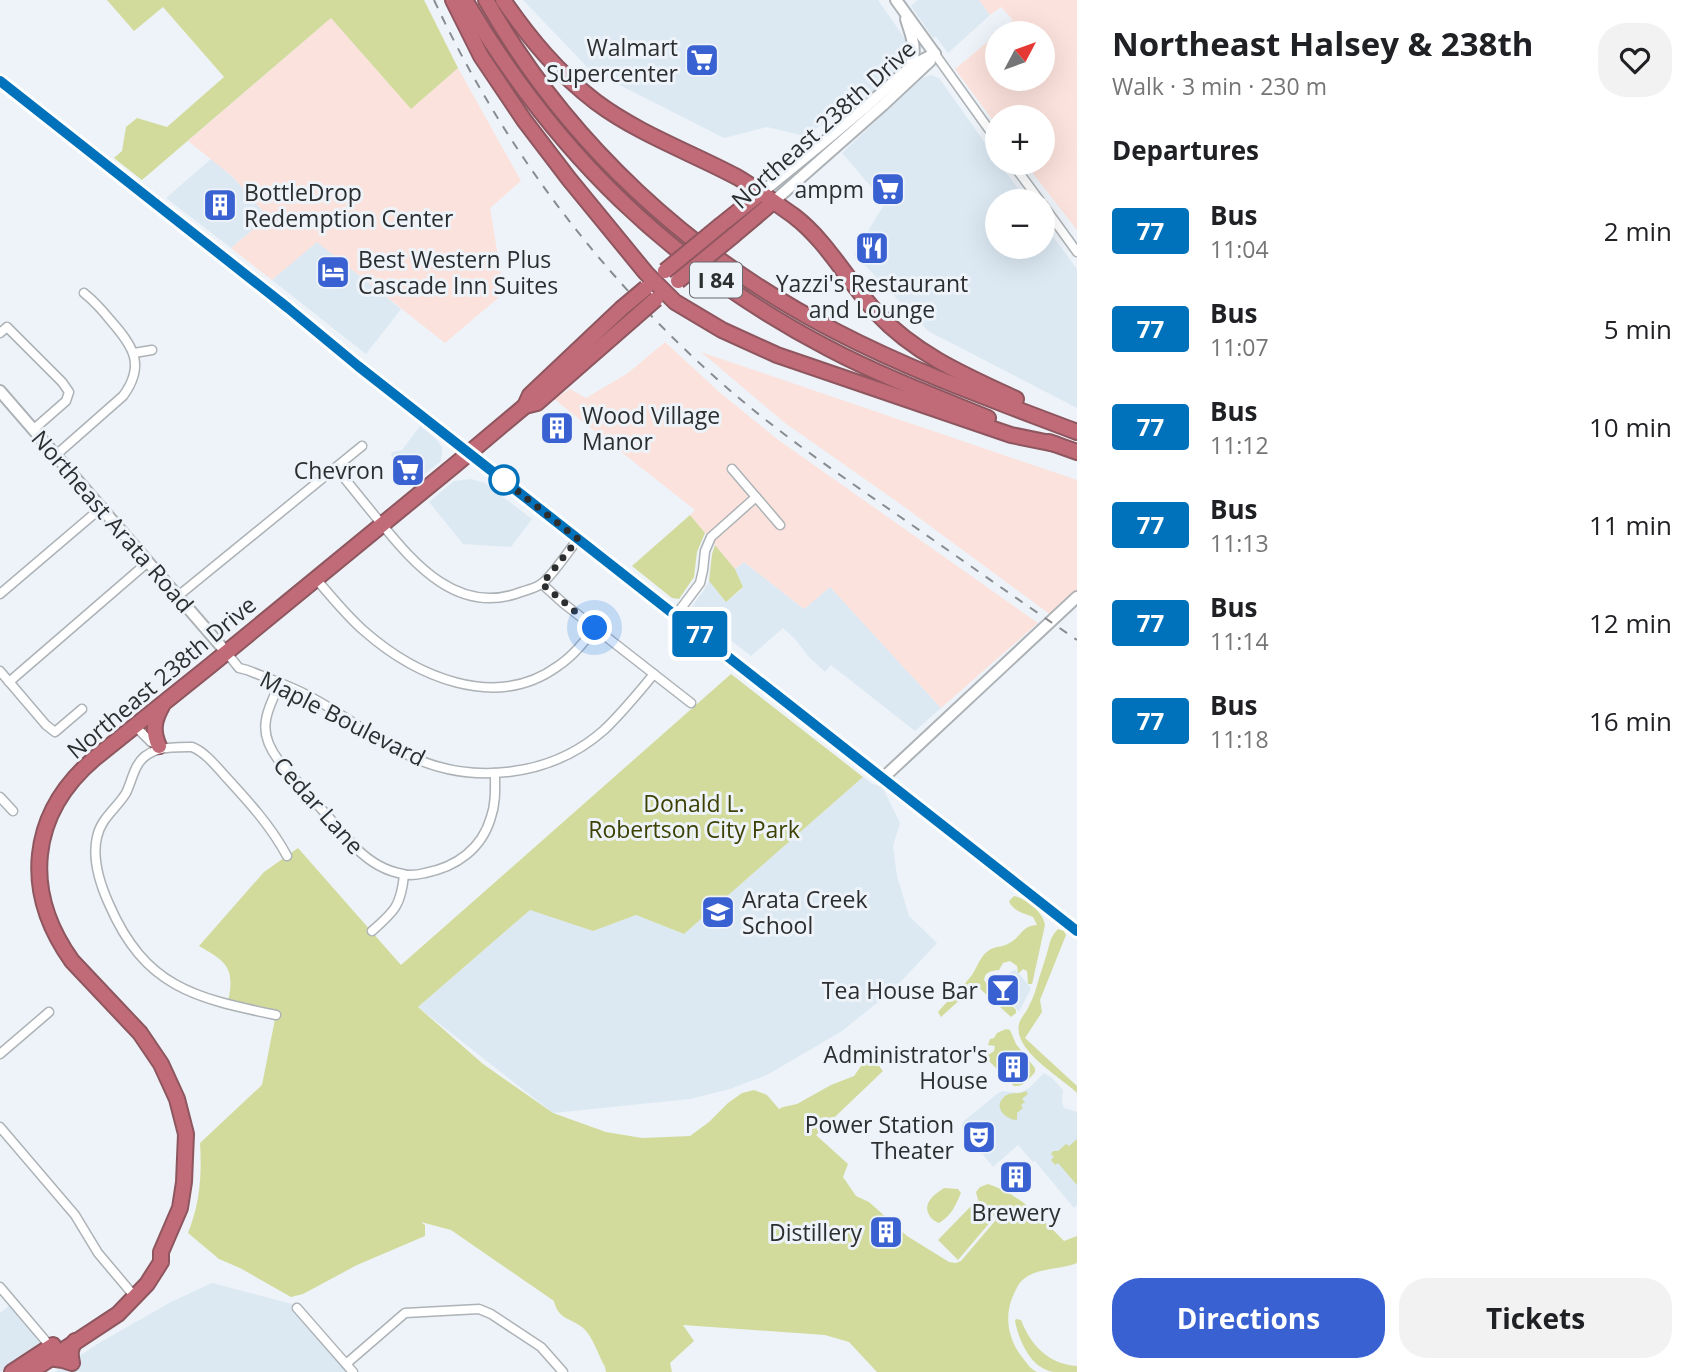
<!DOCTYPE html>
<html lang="en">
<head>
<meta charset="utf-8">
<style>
  :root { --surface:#fff; --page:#f2f2f2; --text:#202124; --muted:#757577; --accent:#3a61d2 }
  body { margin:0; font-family:"Open Sans",sans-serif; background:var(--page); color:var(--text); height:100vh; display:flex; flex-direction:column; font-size:26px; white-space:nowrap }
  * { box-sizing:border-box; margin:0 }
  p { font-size:23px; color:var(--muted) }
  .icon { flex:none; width:38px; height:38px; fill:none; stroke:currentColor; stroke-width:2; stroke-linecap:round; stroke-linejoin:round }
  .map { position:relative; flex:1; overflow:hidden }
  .sheet { display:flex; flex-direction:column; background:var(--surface); width:630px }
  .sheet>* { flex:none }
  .badge { padding:0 14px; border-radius:5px; font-size:24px; line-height:46px }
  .needle { width:46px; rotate:49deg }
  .fabs { position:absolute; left:985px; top:21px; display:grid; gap:14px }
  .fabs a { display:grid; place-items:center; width:70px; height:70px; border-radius:50%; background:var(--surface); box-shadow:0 7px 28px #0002; font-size:35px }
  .you { position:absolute; width:35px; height:35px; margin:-18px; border:5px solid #fff; border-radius:50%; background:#1a73e8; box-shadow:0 0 0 10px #1a73e833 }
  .map>.badge { position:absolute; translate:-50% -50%; box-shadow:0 0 0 4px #fff }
  h2 { padding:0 35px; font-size:26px; line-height:63px }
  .round { display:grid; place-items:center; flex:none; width:74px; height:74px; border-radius:28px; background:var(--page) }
  .headline { display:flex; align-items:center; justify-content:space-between; height:119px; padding:0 35px }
  h1 { font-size:33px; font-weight:700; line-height:52px }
  .primary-button { display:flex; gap:14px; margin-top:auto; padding:14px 35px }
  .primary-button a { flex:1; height:80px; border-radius:28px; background:var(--accent); color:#fff; font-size:28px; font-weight:700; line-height:80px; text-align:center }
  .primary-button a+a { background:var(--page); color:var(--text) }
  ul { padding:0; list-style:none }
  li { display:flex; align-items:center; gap:21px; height:98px; padding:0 35px }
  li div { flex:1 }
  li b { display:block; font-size:26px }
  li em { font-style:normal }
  li .badge { min-width:77px; font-weight:700; text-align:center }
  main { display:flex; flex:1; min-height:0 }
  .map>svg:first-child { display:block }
  .built { fill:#dce9f3 }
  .industrial { fill:#fce2dc }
  .green { fill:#d2db9c }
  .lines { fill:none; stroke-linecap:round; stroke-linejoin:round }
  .street-casing { stroke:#acb2b6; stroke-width:11 }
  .secondary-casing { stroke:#acb2b6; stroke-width:14 }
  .highway-casing { stroke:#8e565f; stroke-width:18 }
  .street { stroke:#fff; stroke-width:8 }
  .secondary { stroke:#fff; stroke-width:10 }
  .highway { stroke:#c26b78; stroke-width:14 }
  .rail { stroke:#888c8f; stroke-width:2; stroke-dasharray:9 9; stroke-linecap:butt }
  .highway-bridge-casing { stroke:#8e565f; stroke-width:18; stroke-linecap:butt }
  .highway-bridge { stroke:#c26b78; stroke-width:14 }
  .line-casing { stroke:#fff; stroke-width:16 }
  .line { stroke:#0072bc; stroke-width:10 }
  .walk { stroke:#2c2e30; stroke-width:7; stroke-dasharray:0 12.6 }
  .stop-dot { fill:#fff; stroke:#0072bc; stroke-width:3.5 }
  .labels { text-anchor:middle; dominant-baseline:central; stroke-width:6; stroke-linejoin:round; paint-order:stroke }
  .shield { fill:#edf3f8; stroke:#66696c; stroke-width:2 }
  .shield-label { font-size:21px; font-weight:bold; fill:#2c2e30 }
  .poi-label { font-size:23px; fill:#2c2e30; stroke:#edf3f8; text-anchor:end }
  .street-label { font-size:23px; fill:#2c2e30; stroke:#edf3f8 }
  .park-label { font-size:23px; fill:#3d4204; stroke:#edf3f8 }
</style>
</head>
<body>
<main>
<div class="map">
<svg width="1077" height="1372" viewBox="0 0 1077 1372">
  <rect width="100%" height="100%" fill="#edf3f8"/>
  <g class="built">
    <path d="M523 0H878L908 43 910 48 907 59 900 68 878 89 804 136 767 127 724 138 590 70Z"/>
    <path d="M918 0H979L990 15 948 53 936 37 933 38 911 6Z"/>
    <path d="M931 75 939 78 997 160 998 163H999L1027 201H998V247H1043V223L1077 269V408L928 331 854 254 885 203 842 153 922 78Z"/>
    <path d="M211 159 232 176 268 217 231 248 166 198Z"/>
    <path d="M316 241 401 309 366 354 272 280Z"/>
    <path d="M420 426 437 440 442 447V454L441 461 410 486 394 466 391 452 402 450Z"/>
    <path d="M471 479 485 483 532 519 511 547 463 544 429 502 454 481Z"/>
    <path d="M744 562 804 609 830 586 941 708 915 731 831 665 825 672 808 656 796 640 783 628 751 656 690 609 704 590 709 581 726 602 739 592 743 587 735 569Z"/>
    <path d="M863 777 873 784 882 786 900 823 893 846 897 876 909 916 937 943 893 990 842 1031 767 1075 730 1089 690 1099 553 1113 418 1007 530 910 593 931 636 915 684 934Z"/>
    <path d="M1013 970H1016L1031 988 1019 1012 998 988 997 982Z"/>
    <path d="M1044 1073 1051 1077 1063 1090 1062 1103 1064 1108 1077 1112V1205L1074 1208 1035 1161 1033 1162 1018 1145 993 1167 980 1151 965 1138 962 1131V1124L964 1121 997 1094 1002 1091 1017 1093 1022 1092 1029 1088Z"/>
    <path d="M212 1283 292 1304 351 1372H55L99 1343 171 1302Z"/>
    <path d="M10 1305 40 1343 0 1372V1313Z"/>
  </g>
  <g class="industrial">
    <path d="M979 0H1077V230L1025 163H1043V117H998L997 126 955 69 997 34 998 79H1043V33H999L1013 20 1001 7 990 15Z"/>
    <path d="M331 18 411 109 458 68 521 181 490 208 504 293 445 343 317 242 272 280 231 248 268 217 232 176 188 141Z"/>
    <path d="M665 342 717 390 777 439 1038 623 941 708 830 587 804 609 744 562 735 569 690 515 695 510 554 399 570 389 586 398 628 373Z"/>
    <path d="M701 352 1077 480V592L1051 615 899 503 785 423Z"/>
  </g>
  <g class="green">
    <path d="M107 0H424L458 68 411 109 331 18 142 180 114 158 122 151 126 127 137 118 167 127 224 77 163 7 134 31Z"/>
    <path d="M690 515 705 533 697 552 694 577 679 599 672 598 632 566Z"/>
    <path d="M715 545 735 569 743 587 726 602 709 581 712 554Z"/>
    <path d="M731 674 863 777 684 934 636 915 593 931 530 910 418 1007 483 1064 553 1113 606 1132 642 1138 690 1136 709 1122 728 1103 742 1093 754 1090 767 1095 779 1109 783 1107 797 1104 831 1085 854 1076 861 1066 862 1060C871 1056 878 1064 883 1071L816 1135 848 1164 843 1177 856 1196 869 1202 907 1236 949 1262 956 1263 961 1261 995 1221V1218L978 1200 976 1192 980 1187 988 1184C1020 1194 1041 1218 1064 1241L1077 1236V1263C1063 1269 1038 1268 1025 1278 1019 1282 1016 1289 1013 1296 1004 1316 1008 1339 1022 1357 1027 1363 1030 1369 1037 1372H877L849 1342 825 1335 683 1325 694 1341 670 1363 672 1372H606L605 1367C598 1355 593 1336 582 1327 570 1318 558 1319 554 1301L451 1230 421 1222 425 1225V1236L357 1265 303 1294 291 1297 240 1268 219 1259 188 1233C200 1203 202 1175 200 1143L262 1085 276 1014 228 1002C235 969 228 962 199 946L264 872 298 848 401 965Z"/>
    <path d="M1014 896C1027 899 1043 912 1045 925L1033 980 1032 984H1028L1027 971 1023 969 1019 973H1018L1017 966 1010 961 1003 963 999 970C992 971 985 971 984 980L992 991H998L1016 1010V1013L1011 1017 976 985 941 1017 938 1012C949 999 962 988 972 975 978 966 980 955 991 949 998 946 1005 947 1011 942 1023 934 1022 926 1037 925L1033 917C1024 913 1012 911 1009 901Z"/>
    <path d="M1058 929 1064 931 1066 935 1040 1000 1042 1012 1025 1038 1077 1086V1093C1061 1077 1013 1051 1019 1024 1020 1019 1024 1015 1027 1010 1031 1002 1035 994 1037 985 1040 974 1044 964 1047 953 1050 943 1050 937 1058 929Z"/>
    <path d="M1006 1029 1010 1030 1016 1044 1035 1068V1072C1029 1079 1023 1087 1014 1086L988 1060 979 1057 982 1050 988 1055 994 1051 995 1046 988 1045 990 1039 994 1038 997 1033Z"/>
    <path d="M1026 1091 1028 1094 1022 1099 1025 1102 1021 1105 1023 1108 1017 1113V1120C1007 1120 992 1108 1004 1097 1010 1091 1018 1095 1026 1091Z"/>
    <path d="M1077 1139V1185L1058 1163 1055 1165 1051 1160 1054 1157 1051 1154 1053 1151H1058L1066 1144 1069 1146Z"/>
    <path d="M944 1188 958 1189 961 1193C955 1206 952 1215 939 1223 930 1220 923 1209 930 1200 933 1195 940 1191 944 1188Z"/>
    <path d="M975 1202 992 1220 958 1260 938 1240Z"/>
    <path d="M1016 1319 1021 1320C1031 1346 1049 1364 1077 1366V1372C1070 1372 1062 1372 1054 1372 1031 1369 1019 1341 1015 1321Z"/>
  </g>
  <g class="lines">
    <g class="street-casing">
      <g id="street">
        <path d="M935 54 998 142"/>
        <path d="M1012 163 1040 201"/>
        <path d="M1043 205 1077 252"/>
        <path d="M0 333 7 327 62 382 69 392 66 401 34 429"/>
        <path d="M134 353 152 350"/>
        <path d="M56 455 123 396C146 365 133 346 111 321 103 311 94 301 84 293"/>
        <path d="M336 468C351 486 365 504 380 522 415 565 459 616 521 592 527 590 536 588 541 584 550 579 570 549 578 539"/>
        <path d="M732 469 780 525"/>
        <path d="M316 579C331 596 345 614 363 630 415 676 495 712 558 666 573 656 584 642 595 628"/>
        <path d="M542 584 563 603 691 703"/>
        <path d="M0 594 101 508"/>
        <path d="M178 596 362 446"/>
        <path d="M676 615 700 583 703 570 705 551 711 537 756 497"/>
        <path d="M226 652 239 668 247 670C267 678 288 685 307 695 342 713 373 738 408 755 471 786 551 777 604 730 622 713 638 693 654 674"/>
        <path d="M0 671 46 725 55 732 82 709"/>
        <path d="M9 682 148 562"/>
        <path d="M280 683C266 714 256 731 279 761L356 848C369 861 385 871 403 874 410 876 417 875 425 873 456 867 482 849 491 817 496 803 495 788 495 773"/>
        <path d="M135 726 151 742 156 744"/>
        <path d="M0 797 13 811"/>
        <path d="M372 931C395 911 401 905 404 875"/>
        <path d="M276 1015C194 998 145 987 109 904 100 884 92 858 97 837 101 818 117 808 126 793 130 785 132 776 136 768 146 746 171 747 192 747 205 752 215 765 225 776 248 801 271 826 287 856"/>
        <path d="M0 1054 49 1012"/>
        <path d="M0 1127 75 1215 98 1253 130 1291"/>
        <path d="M0 1287 50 1346"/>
        <path d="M297 1308 353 1372"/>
        <path d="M346 1364 405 1313 479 1309 491 1314 541 1347 563 1372"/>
      </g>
    </g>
    <g class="secondary-casing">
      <g id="secondary">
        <path d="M896 0 935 54"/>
        <path d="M906 19C911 36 919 51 909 67"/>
        <path d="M0 81 306 322 358 366 1077 931"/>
        <path d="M761 193C795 166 829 138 862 110 886 91 906 65 935 54"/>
        <path d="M773 202 883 105 930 61"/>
        <path d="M0 391 226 652"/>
        <path d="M883 778 1077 597"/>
      </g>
    </g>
    <g class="highway-casing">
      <g id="highway">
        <path d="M453 0 481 56 524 120 569 179 646 273 675 302 722 330 777 355 1011 435 1055 444"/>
        <path d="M465 0C555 153 670 265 828 348 879 375 934 396 988 418"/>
        <path d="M486 0C567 143 691 257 837 332 914 372 996 401 1077 432"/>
        <path d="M503 0C530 39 558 73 596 102 639 134 690 152 737 177 756 188 775 203 794 216 828 242 848 282 877 313 915 354 966 376 1016 399"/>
        <path d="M721 225 761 193"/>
        <path d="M734 235 773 202"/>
        <path d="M525 406 530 395 621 309"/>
        <path d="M1049 442 1077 452"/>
        <path d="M159 746C152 731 154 720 162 706"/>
        <path d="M48 1358 63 1360 72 1363C70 1354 70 1349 75 1341"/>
        <path d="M12 1372 53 1345"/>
        <path d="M30 1372 118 1314 147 1284 161 1262V1252L180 1208 184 1182 186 1134 177 1099 161 1064 140 1033 72 961C22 891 29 814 95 758L211 665 456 464 525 406 537 403 632 320"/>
      </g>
    </g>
    <use href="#street" class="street"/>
    <use href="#secondary" class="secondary"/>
    <use href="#highway" class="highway"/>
    <path class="rail" d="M434 0C501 144 599 274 717 379 774 430 837 473 899 516 958 557 1017 599 1077 640"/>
    <g class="highway-bridge-casing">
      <g id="highway-bridge">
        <path d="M665 271 721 225"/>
        <path d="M678 281 734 235"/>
        <path d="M621 309 646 288"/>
        <path d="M632 320 656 299"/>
      </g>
    </g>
    <use href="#highway-bridge" class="highway-bridge"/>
  </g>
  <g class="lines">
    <g class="line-casing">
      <path id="line" d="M0 81 288 308 358 366 1077 931"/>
    </g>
    <use href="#line" class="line"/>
    <path class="walk" d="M504 480 501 478 578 539 542 584 595 628"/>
  </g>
  <defs>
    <g id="supermarket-square" transform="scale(1.75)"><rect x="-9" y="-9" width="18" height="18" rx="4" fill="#3a61d2" stroke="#edf3f8"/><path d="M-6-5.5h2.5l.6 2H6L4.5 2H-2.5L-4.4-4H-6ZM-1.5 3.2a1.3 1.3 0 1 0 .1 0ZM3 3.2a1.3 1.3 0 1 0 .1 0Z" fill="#fff"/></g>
    <g id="building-square" transform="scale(1.75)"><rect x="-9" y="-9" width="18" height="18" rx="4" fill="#3a61d2" stroke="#edf3f8"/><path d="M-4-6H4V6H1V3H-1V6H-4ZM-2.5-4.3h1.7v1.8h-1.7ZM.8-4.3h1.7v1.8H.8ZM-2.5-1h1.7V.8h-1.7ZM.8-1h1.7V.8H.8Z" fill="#fff"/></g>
    <g id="restaurant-square" transform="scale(1.75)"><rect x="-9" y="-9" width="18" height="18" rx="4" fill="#3a61d2" stroke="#edf3f8"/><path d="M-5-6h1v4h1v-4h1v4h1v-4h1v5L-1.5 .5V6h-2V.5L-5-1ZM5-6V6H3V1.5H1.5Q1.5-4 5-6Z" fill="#fff"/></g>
    <g id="hotel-square" transform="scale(1.75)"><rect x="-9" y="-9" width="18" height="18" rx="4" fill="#3a61d2" stroke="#edf3f8"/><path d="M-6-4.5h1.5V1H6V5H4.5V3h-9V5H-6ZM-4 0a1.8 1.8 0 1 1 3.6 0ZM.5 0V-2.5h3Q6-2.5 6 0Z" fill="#fff"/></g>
    <g id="school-square" transform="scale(1.75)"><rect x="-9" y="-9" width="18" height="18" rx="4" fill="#3a61d2" stroke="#edf3f8"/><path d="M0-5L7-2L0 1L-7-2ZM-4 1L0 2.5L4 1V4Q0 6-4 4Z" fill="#fff"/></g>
    <g id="bar-square" transform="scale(1.75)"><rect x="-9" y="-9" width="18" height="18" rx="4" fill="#3a61d2" stroke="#edf3f8"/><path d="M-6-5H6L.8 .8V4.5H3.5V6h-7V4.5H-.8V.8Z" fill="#fff"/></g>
    <g id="theatre-square" transform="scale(1.75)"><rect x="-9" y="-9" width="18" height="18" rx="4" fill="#3a61d2" stroke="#edf3f8"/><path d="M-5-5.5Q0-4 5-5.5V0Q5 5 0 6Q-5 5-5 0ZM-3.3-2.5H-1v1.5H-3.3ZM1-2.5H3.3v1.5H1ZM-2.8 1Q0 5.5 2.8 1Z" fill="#fff"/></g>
  </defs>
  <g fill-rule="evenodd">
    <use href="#supermarket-square" x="702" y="60"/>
    <use href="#supermarket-square" x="888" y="189"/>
    <use href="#building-square" x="220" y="205"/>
    <use href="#restaurant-square" x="872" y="248"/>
    <use href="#hotel-square" x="333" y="272"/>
    <use href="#building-square" x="557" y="428"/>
    <use href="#supermarket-square" x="408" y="470"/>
    <use href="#school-square" x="718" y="912"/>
    <use href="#bar-square" x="1003" y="990"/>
    <use href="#building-square" x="1013" y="1067"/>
    <use href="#theatre-square" x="979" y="1137"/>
    <use href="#building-square" x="1016" y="1177"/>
    <use href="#building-square" x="886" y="1232"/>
  </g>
  <circle class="stop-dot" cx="504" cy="480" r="14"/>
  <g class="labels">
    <rect class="shield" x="690" y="262.5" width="52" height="35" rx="5"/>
    <g class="shield-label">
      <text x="716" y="280">I 84</text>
    </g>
    <g class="poi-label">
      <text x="678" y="47">Walmart<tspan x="678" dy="26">Supercenter</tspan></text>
      <text x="864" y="189">ampm</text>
      <text x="244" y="192" text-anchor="start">BottleDrop<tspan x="244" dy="26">Redemption Center</tspan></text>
      <text x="358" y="259" text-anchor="start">Best Western Plus<tspan x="358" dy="26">Cascade Inn Suites</tspan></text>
      <text x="872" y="283" text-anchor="middle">Yazzi's Restaurant<tspan x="872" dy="26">and Lounge</tspan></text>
      <text x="582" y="415" text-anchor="start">Wood Village<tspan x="582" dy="26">Manor</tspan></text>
      <text x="384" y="470">Chevron</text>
      <text x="742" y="899" text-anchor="start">Arata Creek<tspan x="742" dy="26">School</tspan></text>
      <text x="978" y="990">Tea House Bar</text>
      <text x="988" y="1054">Administrator's<tspan x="988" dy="26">House</tspan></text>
      <text x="954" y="1124">Power Station<tspan x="954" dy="26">Theater</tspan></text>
      <text x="1016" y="1212" text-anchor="middle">Brewery</text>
      <text x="862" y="1232">Distillery</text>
    </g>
    <g class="street-label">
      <text transform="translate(823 124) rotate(-42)">Northeast 238th Drive</text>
      <text transform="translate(113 521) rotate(49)">Northeast Arata Road</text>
      <text transform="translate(161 677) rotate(-40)">Northeast 238th Drive</text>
      <text transform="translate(343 718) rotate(27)">Maple Boulevard</text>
      <text transform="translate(319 805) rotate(48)">Cedar Lane</text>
    </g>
    <g class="park-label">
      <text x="694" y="803">Donald L.<tspan x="694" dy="26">Robertson City Park</tspan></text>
    </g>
  </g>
</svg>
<div class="fabs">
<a><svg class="needle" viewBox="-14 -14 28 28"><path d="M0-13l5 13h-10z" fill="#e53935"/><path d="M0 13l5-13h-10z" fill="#757577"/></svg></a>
<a>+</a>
<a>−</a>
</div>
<div class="you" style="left:595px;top:628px"></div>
<b class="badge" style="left:700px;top:634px;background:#0072bc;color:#fff">77</b>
</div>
<section class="sheet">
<div class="headline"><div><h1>Northeast Halsey &amp; 238th</h1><p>Walk · 3 min · 230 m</p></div><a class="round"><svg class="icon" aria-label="heart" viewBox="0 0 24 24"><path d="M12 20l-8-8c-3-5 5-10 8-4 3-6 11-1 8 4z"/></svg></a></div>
<h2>Departures</h2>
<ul>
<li><span class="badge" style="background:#0072bc;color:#fff">77</span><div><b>Bus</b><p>11:04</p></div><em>2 min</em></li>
<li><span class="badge" style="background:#0072bc;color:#fff">77</span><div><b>Bus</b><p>11:07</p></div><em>5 min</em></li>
<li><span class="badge" style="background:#0072bc;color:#fff">77</span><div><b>Bus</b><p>11:12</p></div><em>10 min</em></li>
<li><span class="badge" style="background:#0072bc;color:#fff">77</span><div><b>Bus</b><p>11:13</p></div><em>11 min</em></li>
<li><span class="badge" style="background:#0072bc;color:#fff">77</span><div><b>Bus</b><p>11:14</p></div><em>12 min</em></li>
<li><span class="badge" style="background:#0072bc;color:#fff">77</span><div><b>Bus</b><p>11:18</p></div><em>16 min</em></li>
</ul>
<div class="primary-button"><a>Directions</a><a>Tickets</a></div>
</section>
</main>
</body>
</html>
